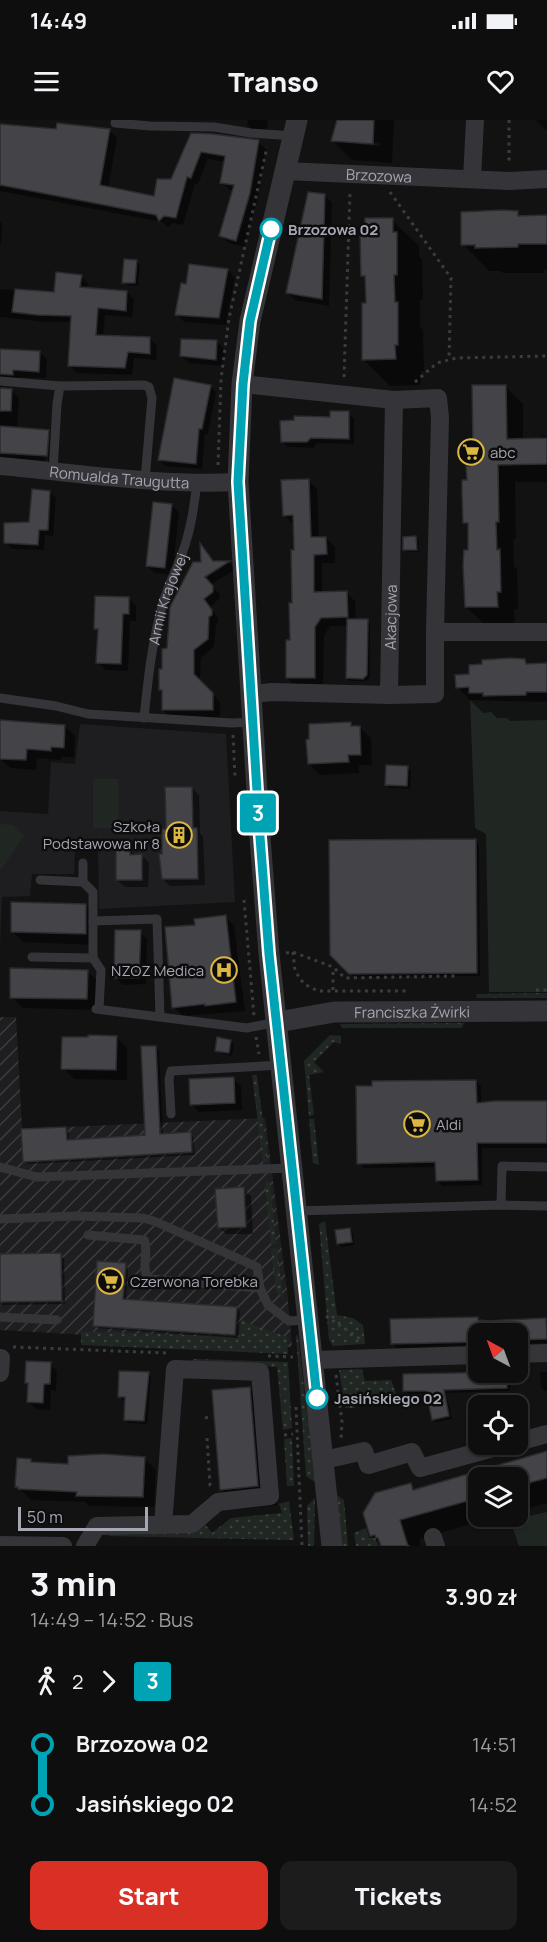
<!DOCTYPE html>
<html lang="en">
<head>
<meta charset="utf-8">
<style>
  :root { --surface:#0e0e0e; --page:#1c1c1c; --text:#f1f3f6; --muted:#9b9c9e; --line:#2e2e2e; --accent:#d93025 }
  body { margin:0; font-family:Manrope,sans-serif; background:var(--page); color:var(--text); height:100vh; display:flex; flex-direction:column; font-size:22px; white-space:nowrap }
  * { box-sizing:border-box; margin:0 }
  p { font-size:20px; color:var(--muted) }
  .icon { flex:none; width:33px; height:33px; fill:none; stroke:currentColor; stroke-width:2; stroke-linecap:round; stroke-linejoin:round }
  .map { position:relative; height:1426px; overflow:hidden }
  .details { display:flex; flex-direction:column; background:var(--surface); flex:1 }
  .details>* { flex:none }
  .badge { padding:0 12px; border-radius:4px; font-size:21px; line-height:39px }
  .needle { width:39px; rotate:319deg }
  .fabs { position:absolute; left:468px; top:1203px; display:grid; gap:12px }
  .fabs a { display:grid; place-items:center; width:60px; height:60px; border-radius:12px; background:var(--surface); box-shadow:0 2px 4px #0004,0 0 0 2px var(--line); font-size:30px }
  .scale { position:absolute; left:18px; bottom:15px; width:130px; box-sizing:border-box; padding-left:6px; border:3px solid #a5a7b2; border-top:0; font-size:16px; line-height:21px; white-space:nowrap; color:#a5a7b2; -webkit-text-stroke:4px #0d0d0e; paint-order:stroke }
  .map>.badge { position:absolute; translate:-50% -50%; box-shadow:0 0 0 3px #fff }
  .legs { display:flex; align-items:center; gap:9px; height:66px; padding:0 30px; font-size:20px }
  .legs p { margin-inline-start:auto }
  .headline { display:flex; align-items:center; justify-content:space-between; height:102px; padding:0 30px }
  h1 { font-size:33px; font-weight:800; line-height:45px }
  .primary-button { display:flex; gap:12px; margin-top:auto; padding:12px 30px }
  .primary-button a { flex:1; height:69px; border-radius:12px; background:var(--accent); color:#fff; font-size:24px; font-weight:800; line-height:69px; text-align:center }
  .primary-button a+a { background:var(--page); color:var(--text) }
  ul { padding:0 30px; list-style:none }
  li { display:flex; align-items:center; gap:21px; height:60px; font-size:22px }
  li i { display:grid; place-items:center; width:9px; height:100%; margin:0 8px; background:currentColor }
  li i::after { content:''; width:15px; height:15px; margin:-8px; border:4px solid; border-radius:50%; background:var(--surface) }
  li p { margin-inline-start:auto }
  li:first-child i { background:linear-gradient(#0000 50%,currentColor 0) }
  li:last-child i { background:linear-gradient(currentColor 50%,#0000 0) }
  .status { display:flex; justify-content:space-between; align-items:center; height:42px; padding:0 30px; background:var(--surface); direction:ltr }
  .status svg { height:16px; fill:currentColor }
  header { display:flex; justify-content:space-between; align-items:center; height:78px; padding:0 30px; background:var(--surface); font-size:27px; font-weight:800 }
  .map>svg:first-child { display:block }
  .built { fill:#1e1e20 }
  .industrial { fill:url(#industrial-furrows) }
  .grass { fill:url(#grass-dots) }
  .park { fill:#202722 }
  .shadow { fill:#0007; fill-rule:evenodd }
  .building { fill:#444448; stroke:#2c2c2f; stroke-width:1.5 }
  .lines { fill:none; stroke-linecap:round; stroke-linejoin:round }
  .path { stroke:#3b3c40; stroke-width:3; stroke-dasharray:3 4.5; stroke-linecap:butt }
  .service { stroke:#353539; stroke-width:9 }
  .minor { stroke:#353539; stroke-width:18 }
  .tertiary { stroke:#353539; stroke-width:21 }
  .line-1-casing { stroke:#fff; stroke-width:14 }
  .line-1 { stroke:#00a3b4; stroke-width:9 }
  .stop-1-dot { fill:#fff; stroke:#00a3b4; stroke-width:3 }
  .labels { text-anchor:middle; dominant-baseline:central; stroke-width:5; stroke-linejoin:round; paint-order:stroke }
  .street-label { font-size:15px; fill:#a5a7b2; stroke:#0d0d0e }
  .stop-label { font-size:15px; font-weight:bold; fill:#a5a7b2; stroke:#0d0d0e; text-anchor:start }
  .poi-label { font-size:15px; fill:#a5a7b2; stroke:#0d0d0e; text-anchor:start }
</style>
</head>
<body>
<div class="status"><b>14:49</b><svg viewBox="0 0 49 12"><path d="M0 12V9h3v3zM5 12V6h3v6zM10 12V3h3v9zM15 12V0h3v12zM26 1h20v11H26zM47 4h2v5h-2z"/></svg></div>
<header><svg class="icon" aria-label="menu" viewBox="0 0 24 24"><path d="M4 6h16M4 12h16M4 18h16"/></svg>Transo<svg class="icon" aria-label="heart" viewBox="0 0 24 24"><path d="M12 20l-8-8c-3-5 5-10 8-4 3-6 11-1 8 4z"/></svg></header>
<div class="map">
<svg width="547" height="1426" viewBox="0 0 547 1426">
  <defs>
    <pattern id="industrial-furrows" width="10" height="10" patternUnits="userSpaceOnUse" patternTransform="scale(1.5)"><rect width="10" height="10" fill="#1e1e20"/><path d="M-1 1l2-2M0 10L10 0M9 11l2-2" fill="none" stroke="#3c3c3e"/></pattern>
    <pattern id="grass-dots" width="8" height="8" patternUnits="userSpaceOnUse" patternTransform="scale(1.5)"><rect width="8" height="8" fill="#202722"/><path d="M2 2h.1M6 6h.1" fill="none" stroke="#3d4440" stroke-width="1.8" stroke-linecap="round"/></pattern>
  </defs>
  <rect width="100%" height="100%" fill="#121213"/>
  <path class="built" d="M80 604 226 614 235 782 99 789 98 728 75 729 74 754H32L30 776 2 777 0 826V691L48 694 51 642 75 644Z"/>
  <path class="industrial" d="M0 897H16L22 1009 265 998 287 1170 292 1227 0 1210Z"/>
  <g class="grass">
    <path d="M547 873V878H476L477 874Z"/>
    <path d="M464 903 462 908H342L340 904Z"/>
    <path d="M330 915 341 916V924L334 922 314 942 324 952 309 955 314 995 309 996 304 941Z"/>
    <path d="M252 955H257L268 1042 263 1043Z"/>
    <path d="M309 999H314L319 1045 313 1043Z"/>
    <path d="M267 1061 270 1062 276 1124H271L265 1063Z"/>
    <path d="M325 1101 337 1195 353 1198 363 1205 365 1224 333 1226 329 1220 319 1104Z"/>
    <path d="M277 1128 283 1178 276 1171 271 1129Z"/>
    <path d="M242 1198 248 1203 287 1217 288 1234 81 1225V1211L239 1217Z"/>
    <path d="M296 1215 298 1216 315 1362 306 1356Z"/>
    <path d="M194 1239 288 1242 292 1308 283 1310 277 1247 189 1243Z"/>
    <path d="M362 1249 365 1261 391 1260 398 1279 355 1282V1288H345L339 1250Z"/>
    <path d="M292 1318 294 1366H287L284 1319Z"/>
    <path d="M337 1375 344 1380 348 1426H342Z"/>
    <path d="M315 1378 314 1426H308L307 1386Z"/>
    <path d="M289 1381 294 1420 108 1416 114 1413 204 1403 212 1413 231 1398 282 1393 279 1384Z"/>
    <path d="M366 1408 369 1418H375L379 1426H356L354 1413Z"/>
  </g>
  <g class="park">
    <path d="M470 580 547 582V872H489L486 714 475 708Z"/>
    <path d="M93 659H118L119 708H93Z"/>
    <path d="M0 704 13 705 24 716 2 748 0 749Z"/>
    <path d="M547 1392V1426H519L510 1400Z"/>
  </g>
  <g class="shadow">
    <path d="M248 0H268L267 13 254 11 247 5Z"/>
    <path d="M338 0H394L392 43 352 40 333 21ZM355 21 381 23 380 26 355 24Z"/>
    <path d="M536 0H547V11Z"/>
    <path d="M0 6 58 11 109 10 117 18 108 68 155 78 171 60 192 15 258 22 266 29 257 81 244 127 229 123 221 116 234 71 230 70 222 62 225 42 208 39 198 64H195L183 105 173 103 168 107 162 102 0 71Z"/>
    <path d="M325 75 332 83 329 186 295 180 288 173Z"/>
    <path d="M547 92V150H544V153H503L500 151H489L463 124 517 93 522 98 546 97Z"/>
    <path d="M392 100 419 126V136L422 139 423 180H420V207L423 210 424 251H421V265L390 266 364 240 367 160 362 155Z"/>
    <path d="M0 102 2 104 1 124H0Z"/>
    <path d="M136 141 140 145 138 166 127 165 124 162Z"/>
    <path d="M228 150 235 158 226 205 184 202 177 194 187 166Z"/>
    <path d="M81 156 88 163 87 169 127 172 134 179 132 197 105 195 103 217 150 219 157 226 156 240 134 238 132 255 77 253 70 246 72 202H45L0 197V169L55 174Z"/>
    <path d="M217 222 224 229 223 246 189 243 181 236Z"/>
    <path d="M0 230 40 232 47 240 46 258 20 257V262L5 261 0 269 12 270 19 278 17 309 48 311 55 318 54 343 48 342 50 316H47L45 342 0 339Z"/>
    <path d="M210 266 216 272 208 314H205L202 349 165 346 159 340Z"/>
    <path d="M505 266 523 284V320H540V316H547V362H515L516 419H513L514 446 517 449 518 489H514L515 504H484L466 487 470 431 469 407 465 402 468 361 475 330Z"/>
    <path d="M348 293 354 299V324L317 323 313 328 288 327 282 321 331 298Z"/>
    <path d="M308 360 317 369 319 418H326L335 427V443H322V473L346 472 355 481 356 501H367L370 504V558L366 561H350L347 558 348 506H330L324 516 323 566 296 567 287 558 293 485 295 404H293L284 395Z"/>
    <path d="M50 372 56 378 53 416 45 415 44 430 12 429 6 422 31 404Z"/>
    <path d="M172 386 179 393 172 455 155 453 147 446Z"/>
    <path d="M416 418 419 421V432H408L404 429Z"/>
    <path d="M202 427 214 443H229L236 449 210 465 220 474 219 479 210 487 218 498V502L216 505 214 526 201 538 200 562 220 582V597H170L163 590V573L160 569 163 550 169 530 202 443Z"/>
    <path d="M128 478 136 486V501H130L128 551 105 550 98 542 99 512 96 508Z"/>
    <path d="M525 541 529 545H547V600L510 601 507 598H497L491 592 483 593 457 567 471 556Z"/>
    <path d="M0 602 65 606 75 616 74 637H61V640L37 638 36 650 11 648 0 639Z"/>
    <path d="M351 603 354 607H359L371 618 372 645H359V653L320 655 309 644Z"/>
    <path d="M407 647 411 651 410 669 390 668 386 665Z"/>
    <path d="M192 668 199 675 200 713 203 717 205 765 170 766 163 759 167 710Z"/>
    <path d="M475 721 479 724 480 856 354 857 331 834Z"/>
    <path d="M129 729 136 736H142L149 743 148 767H125L117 760Z"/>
    <path d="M86 786 97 797V825L23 822 12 811Z"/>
    <path d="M225 796 234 806 245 891 183 896 173 887 197 807Z"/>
    <path d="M140 812 147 819 146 864 123 865 115 857Z"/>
    <path d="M87 851 99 862 98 890 23 888 12 877Z"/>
    <path d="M116 917 127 928V960L74 959 63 948 90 919Z"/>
    <path d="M230 921 234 924 232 936 220 933 217 930Z"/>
    <path d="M156 928 159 931 163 1015 190 1014 193 1017 195 1035 28 1044 25 1041 65 1009 69 1012V1021L146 1016Z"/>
    <path d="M233 959 241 966 242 990 199 992 191 984Z"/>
    <path d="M476 961 481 966V984L547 982V1028H482V1065L442 1066 437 1060V1047L364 1048 359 1043Z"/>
    <path d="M243 1069 251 1076 253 1114H226L219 1107Z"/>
    <path d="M350 1110 353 1113 354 1125 342 1127 338 1124Z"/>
    <path d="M60 1135 64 1138 65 1184 0 1185V1136Z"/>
    <path d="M125 1144 128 1148 126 1181 237 1188 240 1191 238 1218 98 1208 94 1205Z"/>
    <path d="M477 1198 481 1202H487L547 1200V1223L518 1224V1214H478V1225L397 1228 393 1224Z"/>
    <path d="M50 1244 57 1251 56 1271 51 1270 50 1290 36 1289 28 1281 29 1264 27 1262Z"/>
    <path d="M540 1252H547V1271H544L541 1267Z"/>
    <path d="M506 1253 510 1257V1271L446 1273 452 1299 436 1302 433 1299 428 1273 408 1274 405 1271Z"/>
    <path d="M148 1254 151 1257 147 1304 129 1303 126 1300 127 1280H123L120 1276Z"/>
    <path d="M249 1268 269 1288 277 1385 241 1389 222 1370Z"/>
    <path d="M547 1333V1383L518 1391V1358H478V1396H498L419 1419 421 1426H382L372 1415 411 1365 416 1370Z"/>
    <path d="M145 1339 156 1350 154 1387 89 1386 85 1382 31 1380 17 1366 30 1340 33 1344 69 1345Z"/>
  </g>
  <g class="building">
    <path d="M337 0H374L373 24 331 21Z"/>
    <path d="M57 3 110 9 100 65 154 76 157 59H171L191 13 213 14 259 20 250 73 236 121 219 116 234 65 220 63 225 36 201 32 191 58 187 57 176 98 164 96 159 101 156 95 0 65V4L56 9Z"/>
    <path d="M308 72 325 74 322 179 286 173Z"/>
    <path d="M503 90 518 91V96L547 95V124H518V127L475 128V125H461V92Z"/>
    <path d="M365 98H393V112H397V155H394L395 182H398V225H395L396 239 362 240V183H366L365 156H361L360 113 365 112Z"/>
    <path d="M124 139 137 140 135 163H122Z"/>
    <path d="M189 144 228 149 219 198 175 195 181 163 186 164Z"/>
    <path d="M56 152 82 155 80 167 127 171 126 191 98 188 96 215 150 217V234L128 232 125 248 68 246 71 196 37 195 12 192 15 169 54 172Z"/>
    <path d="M181 219 217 220 216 240 180 236Z"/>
    <path d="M0 229 40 231 39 252 13 250V255L0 254Z"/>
    <path d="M174 258 211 265 202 309H199L196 344 158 340Z"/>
    <path d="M472 265H506L507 319 547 318V344L498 345 499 402H496L497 430 500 429 501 472H497L498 487H465L463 445 464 430H468V403H463L462 374V360H467L466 346H470L469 328H473Z"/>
    <path d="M0 268 12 269 11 291H0Z"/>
    <path d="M330 291H349V319L311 318 307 322H281L280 301 294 300V296L330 297Z"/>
    <path d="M0 306 49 310 47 336 0 333Z"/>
    <path d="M309 359 311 417H326L327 434 314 435V472L347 471 348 497 321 498 315 507V558H286V520H290L289 483H292L291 430H294L293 395 283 396 281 360Z"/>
    <path d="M32 369 50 371 48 410H39L38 425 4 423V403L29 402Z"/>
    <path d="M153 382 172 384 165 448 146 446Z"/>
    <path d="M416 416 417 430H403V417Z"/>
    <path d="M200 423 213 441H230L205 457 213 466V472L204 479 212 490V495L209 497 208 519 194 530V554L213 573V590H162V570H159V549H162V529L167 528 170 487 193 442H201Z"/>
    <path d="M95 476 129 477V494H123L121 544 96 543 98 509H94Z"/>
    <path d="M347 499H368L367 555 363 559 346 558Z"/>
    <path d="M511 538 525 539 526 544 547 543V572H526V575L483 576V573H469V567L456 568 455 555 469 554V545L482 544V540Z"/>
    <path d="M0 600 65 605 64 628 51 627V631L27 629 26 640 0 639Z"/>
    <path d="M351 602V606H360L361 635H348L349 642 308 644 306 620 309 619V604Z"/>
    <path d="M386 645 408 646 407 666 385 665Z"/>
    <path d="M165 667H192L193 708H197L198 759H162L159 734H162V709H166Z"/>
    <path d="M476 719 477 853 349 854 330 835 329 720Z"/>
    <path d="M130 727V735L142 734V760H116V728Z"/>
    <path d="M11 782 86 784V814L11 812Z"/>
    <path d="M226 795 236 882 205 886V884L172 888 165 807 195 805 194 799Z"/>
    <path d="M115 810H141L139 858H114Z"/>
    <path d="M10 848 88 850 87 879 10 878Z"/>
    <path d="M88 915 117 916 116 950 61 949 62 917H88Z"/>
    <path d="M217 917 231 920 229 933 215 931Z"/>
    <path d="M141 926H156L160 1014 191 1012 192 1032 23 1042 21 1009 66 1007 67 1020 145 1015Z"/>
    <path d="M234 957 235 983 190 985 189 959Z"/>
    <path d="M476 960 477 983 495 981H547V1023H477L478 1060 436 1061 435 1042 357 1044 356 966H372V961Z"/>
    <path d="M244 1067 246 1107 218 1108 215 1069Z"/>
    <path d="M350 1108 352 1122 337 1124 335 1110Z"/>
    <path d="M61 1133 62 1181 0 1182V1134Z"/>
    <path d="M97 1141 126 1143 123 1179 237 1187 235 1215 93 1206Z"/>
    <path d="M478 1197V1200L488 1201 546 1198 547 1219 518 1220V1214H478V1222L391 1224 390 1199Z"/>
    <path d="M26 1241 51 1242 50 1264H44L43 1283 27 1282 28 1263H25Z"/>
    <path d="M119 1251 149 1252 144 1301 124 1300 125 1277H118Z"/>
    <path d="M507 1252V1268L444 1270 449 1296 432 1300 426 1271H403V1254Z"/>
    <path d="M250 1267 258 1366 220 1370 212 1270Z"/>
    <path d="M547 1331V1358L518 1366V1358H478V1378L400 1400 408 1426H381L378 1418H376L375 1415 370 1416 363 1393 375 1373 411 1363 413 1370Z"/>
    <path d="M103 1334 145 1337 143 1377 76 1376 77 1372 18 1369V1367H15L17 1338 31 1339V1342L68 1344V1336Z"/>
  </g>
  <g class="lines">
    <g class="path">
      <path d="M509 0V43"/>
      <path d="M390 72 451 158 449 240"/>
      <path d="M344 257 350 72"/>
      <path d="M415 262 437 243 456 238 547 236"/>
      <path d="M218 345 221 259 229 198 267 27"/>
      <path d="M233 615 235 657"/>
      <path d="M244 780 254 896"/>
      <path d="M293 832 295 851 304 864 318 871H410"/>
      <path d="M286 833 293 832 333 847 345 858 457 856"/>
      <path d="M333 870V848"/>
      <path d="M536 870H547"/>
      <path d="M256 917 259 934"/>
      <path d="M326 1196 360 1219 361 1222"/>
      <path d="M13 1227 168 1233"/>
      <path d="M268 1236 293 1237"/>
      <path d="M336 1255 342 1302 341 1320"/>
      <path d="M296 1287 302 1426"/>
      <path d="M205 1298 209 1297"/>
      <path d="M284 1315 293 1314"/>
      <path d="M207 1318 210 1365 212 1367"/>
      <path d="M408 1425V1426"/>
    </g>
    <g class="service">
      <path d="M115 3 150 6 214 7 251 13 294 16"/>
      <path d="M0 261 60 266"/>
      <path d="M53 351 57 284 60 266 144 265 149 267 152 278 145 360"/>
      <path d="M0 578 56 586 88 594 232 603 253 602"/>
      <path id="s1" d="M144 598C148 559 152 521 163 483 168 465 177 449 183 431 191 409 194 386 197 363"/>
      <path d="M83 743V762L93 772V801"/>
      <path d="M40 760 83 762"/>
      <path d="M32 837 93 838"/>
      <path d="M96 889 247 908 277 902"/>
      <path d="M99 889 101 850 93 838V801L157 799 160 897"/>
      <path d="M171 994 169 959 171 951 282 945"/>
      <path d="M0 1047 37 1057 293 1048"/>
      <path d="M501 1085 502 1046 547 1047"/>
      <path d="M297 1091 501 1085 547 1086"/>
      <path d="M0 1099 76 1096 143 1098 154 1101 257 1147 260 1168 268 1185 289 1201 307 1200"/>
      <path d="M88 1115 144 1120C150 1131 139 1150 150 1159L260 1168"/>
      <path d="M0 1197 57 1200"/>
    </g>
    <g class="minor">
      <path id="s2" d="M285 51 509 61 547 59"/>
      <path d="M472 59 475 0"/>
      <path d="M242 264 394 280 438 278 440 298 435 512H547"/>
      <path id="s3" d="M0 346C79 353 159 366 238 362"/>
      <path id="s4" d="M251 574 272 572 389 575 394 280"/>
      <path d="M389 575 435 574V512"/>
      <path d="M518 1234 547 1233"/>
      <path d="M313 1240 478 1235"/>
      <path d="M0 1253 1 1238"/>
      <path d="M518 1322 547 1314"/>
      <path d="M324 1340 364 1331 368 1345 412 1332 420 1348 508 1324"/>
      <path d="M433 1417 436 1426"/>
      <path d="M0 1425 63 1426"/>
      <path d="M85 1426 97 1406 192 1404 218 1382 270 1376 260 1252 175 1249 163 1405"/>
    </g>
    <g class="tertiary">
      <path d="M297 0 250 201 242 264 238 362 259 704 269 834 332 1426"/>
      <path id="s5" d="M278 902 334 892 547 891"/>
    </g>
  </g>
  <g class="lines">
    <g class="line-1-casing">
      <path id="line-1" d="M271 109 250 201 243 264 238 362 259 704 269 834 317 1278"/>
    </g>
    <use href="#line-1" class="line-1"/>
  </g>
  <defs>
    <g id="supermarket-ring" transform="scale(1.35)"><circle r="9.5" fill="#0d0d0e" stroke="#dcb741" stroke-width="1.5"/><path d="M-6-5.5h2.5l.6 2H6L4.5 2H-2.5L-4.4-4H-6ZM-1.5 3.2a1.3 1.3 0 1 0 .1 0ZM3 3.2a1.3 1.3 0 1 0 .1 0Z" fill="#dcb741"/></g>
    <g id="building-ring" transform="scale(1.35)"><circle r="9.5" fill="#0d0d0e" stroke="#dcb741" stroke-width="1.5"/><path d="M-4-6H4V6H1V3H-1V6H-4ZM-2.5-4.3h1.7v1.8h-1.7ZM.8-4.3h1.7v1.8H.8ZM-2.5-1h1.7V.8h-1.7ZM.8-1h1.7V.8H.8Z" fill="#dcb741"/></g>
    <g id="hospital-ring" transform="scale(1.35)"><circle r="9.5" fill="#0d0d0e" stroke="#dcb741" stroke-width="1.5"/><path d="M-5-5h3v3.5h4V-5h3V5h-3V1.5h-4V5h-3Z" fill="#dcb741"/></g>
  </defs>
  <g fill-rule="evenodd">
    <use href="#supermarket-ring" x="471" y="332"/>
    <use href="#building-ring" x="179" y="715"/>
    <use href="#hospital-ring" x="224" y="850"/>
    <use href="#supermarket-ring" x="417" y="1004"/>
    <use href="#supermarket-ring" x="110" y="1161"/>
  </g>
  <g class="stop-1-dot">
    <circle cx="271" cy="109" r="10"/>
    <circle cx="317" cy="1278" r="10"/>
  </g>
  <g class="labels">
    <g class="street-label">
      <text stroke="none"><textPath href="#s2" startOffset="94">Brzozowa</textPath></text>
      <text stroke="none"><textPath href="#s3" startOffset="120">Romualda Traugutta</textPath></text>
      <text stroke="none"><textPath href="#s1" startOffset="122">Armii Krajowej</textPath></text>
      <text stroke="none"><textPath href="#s4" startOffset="216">Akacjowa</textPath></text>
      <text stroke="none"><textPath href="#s5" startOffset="135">Franciszka Żwirki</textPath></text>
    </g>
    <g class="stop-label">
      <text x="288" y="109">Brzozowa 02</text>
      <text x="334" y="1278">Jasińskiego 02</text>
    </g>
    <g class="poi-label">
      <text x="490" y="332">abc</text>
      <text x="160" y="706" text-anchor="end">Szkoła<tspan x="160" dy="17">Podstawowa nr 8</tspan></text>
      <text x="204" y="850" text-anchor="end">NZOZ Medica</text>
      <text x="436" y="1004">Aldi</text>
      <text x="130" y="1161">Czerwona Torebka</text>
    </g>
  </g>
</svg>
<div class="fabs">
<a><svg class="needle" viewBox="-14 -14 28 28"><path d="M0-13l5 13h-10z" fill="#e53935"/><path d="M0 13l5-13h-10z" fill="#9b9c9e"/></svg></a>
<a><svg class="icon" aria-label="locate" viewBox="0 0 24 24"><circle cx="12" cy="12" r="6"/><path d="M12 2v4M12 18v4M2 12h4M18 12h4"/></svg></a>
<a><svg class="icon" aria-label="layers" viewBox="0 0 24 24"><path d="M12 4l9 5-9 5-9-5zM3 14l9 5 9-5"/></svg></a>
</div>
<div class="scale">50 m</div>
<b class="badge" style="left:258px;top:693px;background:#00a3b4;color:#fff">3</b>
</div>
<section class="details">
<div class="headline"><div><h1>3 min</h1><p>14:49 – 14:52 · Bus</p></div><b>3.90 zł</b></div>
<div class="legs"><svg class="icon" aria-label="walk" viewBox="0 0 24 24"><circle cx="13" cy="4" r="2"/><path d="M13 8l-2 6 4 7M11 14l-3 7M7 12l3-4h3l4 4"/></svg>2<svg class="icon" aria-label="forward" viewBox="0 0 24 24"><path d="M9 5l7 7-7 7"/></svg><b class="badge" style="background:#00a3b4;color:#fff">3</b></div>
<ul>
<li><i style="color:#00a3b4"></i><b>Brzozowa 02</b><p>14:51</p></li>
<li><i style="color:#00a3b4"></i><b>Jasińskiego 02</b><p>14:52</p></li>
</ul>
<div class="primary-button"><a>Start</a><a>Tickets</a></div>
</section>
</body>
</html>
